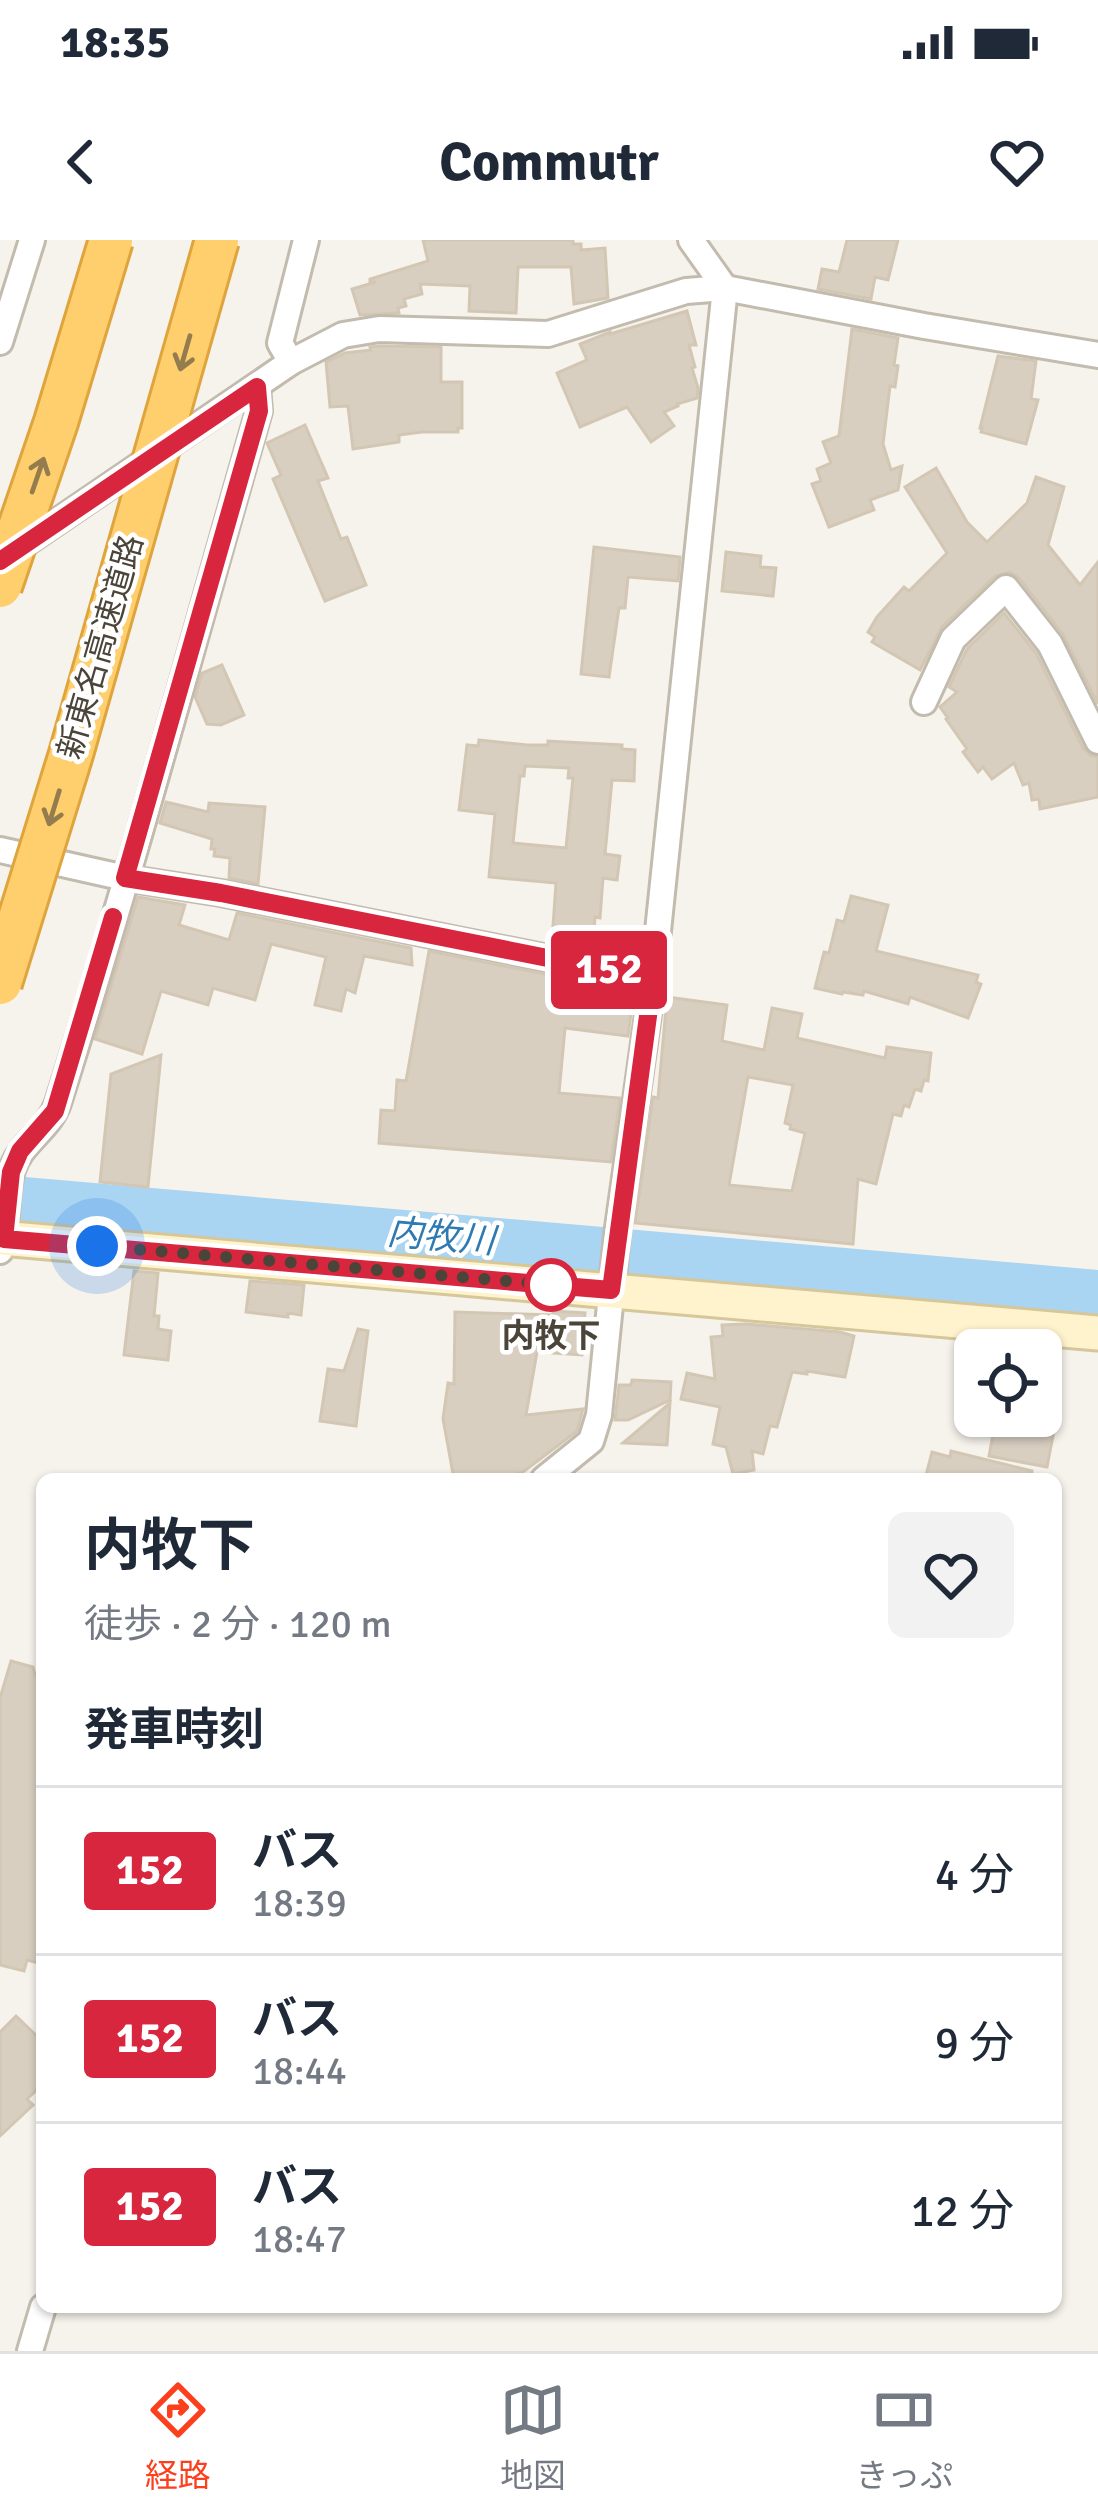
<!DOCTYPE html>
<html lang="ja">
<head>
<meta charset="utf-8">
<style>
  :root { --surface:#fff; --page:#f2f2f3; --text:#1f2937; --muted:#747a83; --line:#e0e1e3; --accent:#fc3f1d }
  body { margin:0; font-family:Signika,"Noto Sans JP",sans-serif; background:var(--page); color:var(--text); height:100vh; display:flex; flex-direction:column; font-size:45px; white-space:nowrap }
  * { box-sizing:border-box; margin:0 }
  p { font-size:39px; color:var(--muted) }
  .icon { flex:none; width:66px; height:66px; fill:none; stroke:currentColor; stroke-width:2; stroke-linecap:round; stroke-linejoin:round }
  .map { position:relative; flex:1; overflow:hidden }
  .side { position:absolute; left:36px; top:1233px; width:1026px; height:840px; display:flex; flex-direction:column; background:var(--surface); border-radius:18px; box-shadow:0 3px 9px #0004 }
  .side>* { flex:none }
  .badge { padding:0 24px; border-radius:9px; font-size:42px; line-height:78px }
  .controls { position:absolute; left:954px; top:1089px; display:grid; gap:24px }
  .controls a { display:grid; place-items:center; width:108px; height:108px; border-radius:18px; background:var(--surface); box-shadow:0 3px 9px #0004; font-size:60px }
  .you { position:absolute; width:60px; height:60px; margin:-30px; border:9px solid #fff; border-radius:50%; background:#1a73e8; box-shadow:0 0 0 18px #1a73e833 }
  .map>.badge { position:absolute; translate:-50% -50%; box-shadow:0 0 0 6px #fff }
  h2 { padding:0 48px; font-size:45px; line-height:108px }
  .round { display:grid; place-items:center; flex:none; width:126px; height:126px; border-radius:18px; background:var(--page) }
  .headline { display:flex; align-items:center; justify-content:space-between; height:204px; padding:0 48px }
  h1 { font-size:57px; font-weight:700; line-height:90px }
  ul { padding:0; list-style:none }
  li { display:flex; align-items:center; gap:36px; height:168px; padding:0 48px; border-top:3px solid var(--line) }
  li div { flex:1 }
  li b { display:block; font-size:45px }
  li em { font-style:normal }
  li .badge { min-width:132px; font-weight:700; text-align:center }
  .status { display:flex; justify-content:space-between; align-items:center; height:84px; padding:0 60px; background:var(--surface); direction:ltr }
  .status svg { height:33px; fill:currentColor }
  header { display:flex; justify-content:space-between; align-items:center; height:156px; padding:0 48px; background:var(--surface); font-size:54px; font-weight:700 }
  .tabs { display:flex; justify-content:space-around; align-items:center; height:168px; border-top:3px solid var(--line); background:var(--surface); font-size:33px; color:var(--muted) }
  .tabs a { display:grid; justify-items:center; gap:6px }
  .tabs .current { color:var(--accent) }
  .map>svg:first-child { display:block }
  .lines { fill:none; stroke-linecap:round; stroke-linejoin:round }
  .river { stroke:#a9d4f2; stroke-width:48 }
  .building { fill:#d8cfc1; stroke:#d3c7b4; stroke-width:3; fill-rule:evenodd }
  .street-casing { stroke:#c2bbae; stroke-width:30 }
  .secondary-casing { stroke:#d6c79b; stroke-width:39 }
  .street { stroke:#fff; stroke-width:24 }
  .secondary { stroke:#fff3cd; stroke-width:33 }
  .highway-bridge-casing { stroke:#e0a43c; stroke-width:48; stroke-linecap:butt }
  .highway-bridge { stroke:#ffcf6e; stroke-width:42 }
  .oneway { stroke:#937c4e }
  .line-casing { stroke:#fff; stroke-width:27 }
  .line { stroke:#d7263d; stroke-width:18 }
  .walk { stroke:#4b4439; stroke-width:12; stroke-dasharray:0 21.6 }
  .stop-dot { fill:#fff; stroke:#d7263d; stroke-width:6 }
  .labels { text-anchor:middle; dominant-baseline:central; stroke-width:9; stroke-linejoin:round; paint-order:stroke }
  .street-label { font-size:33px; fill:#4b4439; stroke:#fff }
  .stop-label { font-size:33px; font-weight:bold; fill:#4b4439; stroke:#fff }
  .water-label { font-size:36px; font-style:italic; fill:#2e7ab2; stroke:#fff }
</style>
</head>
<body>
<div class="status"><b>18:35</b><svg viewBox="0 0 49 12"><path d="M0 12V9h3v3zM5 12V6h3v6zM10 12V3h3v9zM15 12V0h3v12zM26 1h20v11H26zM47 4h2v5h-2z"/></svg></div>
<header><svg class="icon" aria-label="back" viewBox="0 0 24 24"><path d="M15 5l-7 7 7 7"/></svg>Commutr<svg class="icon" aria-label="heart" viewBox="0 0 24 24"><path d="M12 20l-8-8c-3-5 5-10 8-4 3-6 11-1 8 4z"/></svg></header>
<div class="map">
<svg width="1098" height="2111" viewBox="0 0 1098 2111">
  <rect width="100%" height="100%" fill="#f6f3ec"/>
  <g class="lines">
    <path class="river" d="M0 959 1098 1054"/>
  </g>
  <g class="building">
    <path d="M423 0H573V4H581V10L605 8 608 58 574 64 571 27H518L516 73 469 71 470 46 420 44 422 54 404 59 406 66 398 68 399 73 360 75 352 49 376 42H370V39L428 21Z"/>
    <path d="M847 0H898L888 40 875 37 871 59 818 49 822 29 839 32Z"/>
    <path d="M687 71 696 105H689L695 127 692 128 698 148 697 158 677 164 678 166 664 172 674 186 651 202 627 167 580 187 557 133 587 120 580 104 610 92V94Z"/>
    <path d="M852 89 898 98 894 125 898 126 895 147 890 146 883 204 891 230 902 226 898 250 870 260 874 270 829 287 812 244 821 241 817 229 831 223 823 202 839 196Z"/>
    <path d="M380 106 441 107V142H462V188H458V192H422L399 195V202L353 209 348 166 330 167 326 122 345 113 371 110 370 107Z"/>
    <path d="M998 116 1036 121 1031 159 1038 160 1026 204 981 192 982 188H980Z"/>
    <path d="M305 185 328 238 318 241 341 299 347 297 366 345 325 361 273 239 281 235 267 203Z"/>
    <path d="M936 228 967 282 987 302 1027 263 1036 237 1064 247 1048 305 1080 345 1098 322V464L1063 394 1019 338 1010 332 995 336 942 387 920 430 872 402 875 397 868 392 877 377 904 347 909 351 947 313 905 247Z"/>
    <path d="M594 307 680 317 678 341 628 337 625 368H619L609 437 581 434Z"/>
    <path d="M726 312 761 316 760 327 776 328 773 356 722 351Z"/>
    <path d="M1004 373 1036 413 1083 508 1090 515 1098 517V557L1040 569 1039 559 1032 560 1029 543 1023 545 1014 523 992 539 983 527 978 532 963 512 967 509 946 479 948 478 940 467 957 452 949 447 967 409Z"/>
    <path d="M222 425 244 475 221 485 207 484 195 457 202 433Z"/>
    <path d="M479 500 527 505H548V501L622 505V509L635 510 634 541 612 540 605 614 620 616 617 640 603 638 600 678 595 677 594 690 553 686 556 643 489 637 495 574 459 570 467 505 478 506ZM525 526 569 528 568 538H573L566 608 513 603 520 536H524Z"/>
    <path d="M166 562 208 572 209 563 265 567 258 644 229 638 230 618 214 616 215 609H211L212 599 160 583Z"/>
    <path d="M851 656 888 665 876 711 978 735 976 742 981 744 968 778 910 757 908 764 864 751 863 755 843 752 842 754 815 748 824 712 829 713 837 680 844 682Z"/>
    <path d="M138 657 185 665 179 685 229 700 237 673 411 708 412 725 364 716 355 753 346 749 341 771 315 765 326 717 271 704 255 760 213 748 208 765 161 751 142 814 95 799Z"/>
    <path d="M429 711 634 752 628 796 565 788 559 853 620 858 611 922 379 903 381 870 395 871 397 840 406 841Z"/>
    <path d="M667 757 727 765 722 801 764 810 772 768 802 774 797 798 885 818 887 807 931 813 928 841 924 840 921 851 915 849 909 867 904 865 901 876 893 874 876 944 858 939 853 1004 635 983 653 857 658 858ZM748 837 793 845 785 883 791 885 790 889 805 893 792 951 729 945Z"/>
    <path d="M161 815 148 947 100 942 111 834Z"/>
    <path d="M134 1031 158 1033 154 1076H159L158 1089 171 1091 168 1120 124 1115Z"/>
    <path d="M250 1041 304 1045 301 1075 288 1073V1077L246 1072Z"/>
    <path d="M553 1071 585 1073 582 1115 537 1112 526 1175 583 1169 577 1191 523 1232 503 1239H454L443 1179 448 1143 454 1144 455 1072 553 1075Z"/>
    <path d="M746 1084 840 1092 854 1096 845 1137 807 1131V1134L792 1132 777 1187 770 1186 763 1214 752 1211 754 1230 733 1234 726 1207 713 1204 720 1167 681 1159 687 1133 715 1139 711 1097 723 1096 722 1085Z"/>
    <path d="M358 1089 368 1091 356 1186 320 1181 328 1129 344 1131Z"/>
    <path d="M632 1140 671 1142 670 1160 628 1180H615L619 1145H631Z"/>
    <path d="M670 1163 667 1205 623 1203Z"/>
    <path d="M1021 1180H1056L1047 1227 989 1216 995 1184 1019 1189Z"/>
    <path d="M951 1211 1032 1231 1031 1239H925L932 1212 950 1217Z"/>
    <path d="M11 1421 33 1427 35 1435 42 1436V1708L38 1723 27 1720 24 1731 0 1725V1458Z"/>
    <path d="M16 1776 42 1801V1845L27 1859 33 1865 0 1896V1792Z"/>
  </g>
  <g class="lines">
    <g class="street-casing">
      <g id="street">
        <path d="M0 102 32 0"/>
        <path d="M291 122 280 103 306 0"/>
        <path d="M17 309 291 122 343 95 379 89 548 94 686 51 725 48 924 86 1098 115"/>
        <path d="M924 462 953 399 1006 348 1050 404 1098 501"/>
        <path d="M0 610 125 638 221 653 653 739"/>
        <path d="M0 1011C9 984 4 956 12 930 20 903 49 890 58 863 131 634 193 402 259 171L257 147"/>
        <path d="M544 1239 591 1201 599 1175 617 995 653 739 725 48 691 0"/>
        <path d="M30 2111 43 2067"/>
      </g>
    </g>
    <g class="secondary-casing">
      <path id="secondary" d="M0 998 1098 1093"/>
    </g>
    <use href="#street" class="street"/>
    <use href="#secondary" class="secondary"/>
    <g class="highway-bridge-casing">
      <g id="highway-bridge">
        <path d="M0 346 56 182 111 0"/>
        <path d="M0 743 71 514 217 0"/>
      </g>
    </g>
    <use href="#highway-bridge" class="highway-bridge"/>
  </g>
  <defs><path id="oneway-shaft" d="M-6 0H5M1.5-3L5.5 0L1.5 3" fill="none" stroke-width="1.6" stroke-linecap="round" stroke-linejoin="round" transform="scale(3)"/></defs>
  <g class="oneway">
    <use href="#oneway-shaft" transform="translate(185 113) rotate(106)"/>
    <use href="#oneway-shaft" transform="translate(38 235) rotate(-71)"/>
    <use href="#oneway-shaft" transform="translate(54 568) rotate(107)"/>
  </g>
  <g class="lines">
    <g class="line-casing">
      <path id="line" d="M0 321 257 147 259 171 125 638 221 653 653 739 611 1050 4 999 11 932 20 911 55 871 113 677"/>
    </g>
    <use href="#line" class="line"/>
    <path class="walk" d="M97 1006 565 1046 551 1045"/>
  </g>
  <circle class="stop-dot" cx="551" cy="1045" r="24"/>
  <g class="labels">
    <g class="street-label">
      <text transform="translate(101 407) rotate(-74)">新東名高速道路</text>
    </g>
    <g class="stop-label">
      <text x="551" y="1096">内牧下</text>
    </g>
    <g class="water-label">
      <text transform="translate(441 997) rotate(5)">内牧川</text>
    </g>
  </g>
</svg>
<div class="controls">
<a><svg class="icon" aria-label="locate" viewBox="0 0 24 24"><circle cx="12" cy="12" r="6"/><path d="M12 2v4M12 18v4M2 12h4M18 12h4"/></svg></a>
</div>
<div class="you" style="left:97px;top:1006px"></div>
<b class="badge" style="left:609px;top:730px;background:#d7263d;color:#fff">152</b>
<section class="side">
<div class="headline"><div><h1>内牧下</h1><p>徒歩 · 2 分 · 120 m</p></div><a class="round"><svg class="icon" aria-label="heart" viewBox="0 0 24 24"><path d="M12 20l-8-8c-3-5 5-10 8-4 3-6 11-1 8 4z"/></svg></a></div>
<h2>発車時刻</h2>
<ul>
<li><span class="badge" style="background:#d7263d;color:#fff">152</span><div><b>バス</b><p>18:39</p></div><em>4 分</em></li>
<li><span class="badge" style="background:#d7263d;color:#fff">152</span><div><b>バス</b><p>18:44</p></div><em>9 分</em></li>
<li><span class="badge" style="background:#d7263d;color:#fff">152</span><div><b>バス</b><p>18:47</p></div><em>12 分</em></li>
</ul>
</section>
</div>
<nav class="tabs">
<a class="current"><svg class="icon" aria-label="directions" viewBox="0 0 24 24"><path d="M12 3l9 9-9 9-9-9zM9 14v-3h6M13 9l2 2-2 2"/></svg>経路</a>
<a><svg class="icon" aria-label="map" viewBox="0 0 24 24"><path d="M3 6l6-2 6 2 6-2v14l-6 2-6-2-6 2zM9 4v14M15 6v14"/></svg>地図</a>
<a><svg class="icon" aria-label="tickets" viewBox="0 0 24 24"><path d="M3 7h18v10H3zM15 7v10"/></svg>きっぷ</a>
</nav>
</body>
</html>
